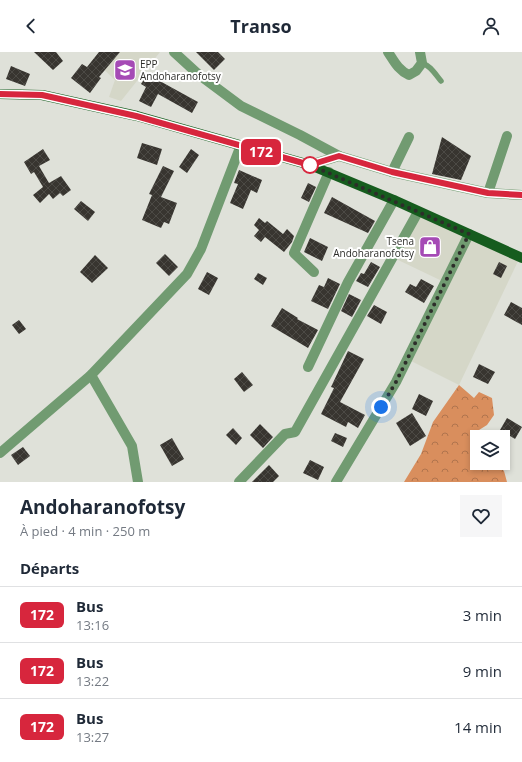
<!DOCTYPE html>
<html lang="fr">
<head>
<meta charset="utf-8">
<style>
  :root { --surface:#fff; --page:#f6f6f7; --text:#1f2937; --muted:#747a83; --line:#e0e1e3 }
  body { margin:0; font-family:"Open Sans",sans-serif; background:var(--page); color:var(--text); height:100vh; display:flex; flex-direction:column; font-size:15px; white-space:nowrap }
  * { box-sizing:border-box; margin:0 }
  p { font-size:13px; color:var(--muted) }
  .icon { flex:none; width:22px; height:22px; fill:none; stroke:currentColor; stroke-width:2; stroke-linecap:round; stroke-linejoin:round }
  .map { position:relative; height:430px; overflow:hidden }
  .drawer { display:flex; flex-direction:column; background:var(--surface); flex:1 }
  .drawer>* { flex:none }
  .badge { padding:0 8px; border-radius:6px; font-size:14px; line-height:26px }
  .controls { position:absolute; left:470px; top:378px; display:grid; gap:8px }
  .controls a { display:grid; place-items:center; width:40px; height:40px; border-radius:0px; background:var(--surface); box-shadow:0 2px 6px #0003; font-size:20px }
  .you { position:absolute; width:20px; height:20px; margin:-10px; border:3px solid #fff; border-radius:50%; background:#1a73e8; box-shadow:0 0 0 6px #1a73e833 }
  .map>.badge { position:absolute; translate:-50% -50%; box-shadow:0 0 0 2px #fff }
  h2 { padding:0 20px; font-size:15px; line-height:36px }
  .round { display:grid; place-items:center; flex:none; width:42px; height:42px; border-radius:0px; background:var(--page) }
  .headline { display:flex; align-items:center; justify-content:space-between; height:68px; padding:0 20px }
  h1 { font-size:19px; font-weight:700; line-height:30px }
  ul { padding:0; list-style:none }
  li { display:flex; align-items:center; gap:12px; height:56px; padding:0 20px; border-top:1px solid var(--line) }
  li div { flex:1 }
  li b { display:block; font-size:15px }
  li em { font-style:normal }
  li .badge { min-width:44px; font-weight:700; text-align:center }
  header { display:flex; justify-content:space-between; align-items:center; height:52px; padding:0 20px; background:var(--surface); font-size:18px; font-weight:700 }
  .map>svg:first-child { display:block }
  .built { fill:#d5d7c8 }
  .forest { fill:url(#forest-crowns) }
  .building { fill:url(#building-cross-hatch) }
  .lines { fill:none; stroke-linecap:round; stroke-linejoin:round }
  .lane { stroke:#719b71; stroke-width:5.5 }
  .street { stroke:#719b71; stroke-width:10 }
  .primary { stroke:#165c1e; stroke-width:10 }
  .line-casing { stroke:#fff; stroke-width:9 }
  .line { stroke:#d7263d; stroke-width:6 }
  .walk { stroke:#2d2d2a; stroke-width:4; stroke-dasharray:0 7.2 }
  .stop-dot { fill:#fff; stroke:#d7263d; stroke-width:2 }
  .labels { text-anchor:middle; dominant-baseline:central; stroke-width:4; stroke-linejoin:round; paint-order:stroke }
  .poi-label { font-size:10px; fill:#2d2d2a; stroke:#fff; text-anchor:start }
</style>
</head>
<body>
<header><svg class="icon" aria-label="back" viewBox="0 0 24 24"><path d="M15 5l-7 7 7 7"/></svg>Transo<svg class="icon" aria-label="person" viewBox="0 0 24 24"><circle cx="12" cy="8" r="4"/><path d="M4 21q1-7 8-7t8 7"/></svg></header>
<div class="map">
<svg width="522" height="430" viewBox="0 0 522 430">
  <defs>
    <pattern id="forest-crowns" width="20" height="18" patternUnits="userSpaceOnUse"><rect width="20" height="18" fill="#d98e5d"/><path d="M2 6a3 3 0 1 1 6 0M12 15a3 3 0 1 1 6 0" fill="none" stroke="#b0744d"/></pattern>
    <pattern id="building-cross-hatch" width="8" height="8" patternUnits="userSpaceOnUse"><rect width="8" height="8" fill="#383530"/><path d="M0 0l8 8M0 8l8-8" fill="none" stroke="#4c4a45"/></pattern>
  </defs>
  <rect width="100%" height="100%" fill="#dfe1d9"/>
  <g class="built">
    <path d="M103 0H160L121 49 109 45 115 28 95 9Z"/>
    <path d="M420 165 464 184 442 229 396 207Z"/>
    <path d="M469 182 520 205 459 333 407 307Z"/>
  </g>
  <path class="forest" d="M459 333 474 346 479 340 492 346 494 363 487 373 471 383 480 385H477V411H496L504 419 507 430H404L421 402 433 370Z"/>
  <g class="building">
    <path d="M34 0H56L63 9 53 18Z"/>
    <path d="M99 0H120L99 25 101 26 90 41 71 26 82 12 87 15Z"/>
    <path d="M196 0H218L225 7 214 18Z"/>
    <path d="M11 14 30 22 25 34 6 27Z"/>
    <path d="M147 22 198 50 192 61 158 42 151 55 139 49 146 35 141 32Z"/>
    <path d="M442 85 471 104 461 128 432 122Z"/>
    <path d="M142 91 162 97 157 113 137 106Z"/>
    <path d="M43 97 50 108 39 114 49 131 61 124 71 138 63 144 60 141 53 147 49 142 40 151 33 143 43 135 34 120 31 122 24 110Z"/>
    <path d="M191 97 199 103 187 121 179 115Z"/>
    <path d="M163 114 174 119 161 145 177 151 169 172 164 170 161 176 142 168 152 143 149 142Z"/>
    <path d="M239 118 262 128 257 141 251 138 243 157 230 151 238 132 234 131Z"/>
    <path d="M308 131 316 135 309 150 301 146Z"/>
    <path d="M332 145 375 169 368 181 324 161Z"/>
    <path d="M81 149 95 160 88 169 74 157Z"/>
    <path d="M259 166 265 171 267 169 283 182 287 177 294 184 292 190 284 200 265 185 261 190 254 184 259 178 254 173Z"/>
    <path d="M310 186 328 195 322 209 304 200Z"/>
    <path d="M165 202 178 215 169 224 156 211Z"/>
    <path d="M95 203 108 216 92 231 80 220Z"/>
    <path d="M371 210 380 215 368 235 356 229 361 221 364 222Z"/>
    <path d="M499 210 507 214 501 226 493 222Z"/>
    <path d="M207 220 218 226 209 243 198 237Z"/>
    <path d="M258 221 267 226 263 233 254 227Z"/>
    <path d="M328 226 340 232 328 257 311 249 319 233 324 235Z"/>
    <path d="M421 227 434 234 424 251 405 240 410 232 416 235Z"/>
    <path d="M349 242 361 248 352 265 341 259Z"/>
    <path d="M511 250 522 256V273L504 263Z"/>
    <path d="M374 253 387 260 381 272 367 264Z"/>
    <path d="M282 256 298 266 297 267 318 278 308 296 271 274Z"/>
    <path d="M19 268 26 277 19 282 12 273Z"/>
    <path d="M348 299 364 307 340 350 365 363 358 376 348 370 346 375 321 362 334 336 331 335Z"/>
    <path d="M479 312 495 320 488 332 473 325Z"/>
    <path d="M242 320 253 333 244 340 234 327Z"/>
    <path d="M419 342 433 349 426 364 412 357Z"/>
    <path d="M412 361 426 384 410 394 396 371Z"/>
    <path d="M507 366 522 375 515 387 500 378Z"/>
    <path d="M260 372 273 385 263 396 250 383Z"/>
    <path d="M233 376 242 386 236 393 226 383Z"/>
    <path d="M335 381 347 386 343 395 331 389Z"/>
    <path d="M172 386 184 407 172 414 160 393Z"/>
    <path d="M23 395 30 404 18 413 11 403Z"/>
    <path d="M310 408 324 415 318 428 303 421Z"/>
    <path d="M269 413 279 424 273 430H252Z"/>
  </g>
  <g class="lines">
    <path class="lane" d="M422 11C431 14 435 22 441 29"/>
    <g class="street">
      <path d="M174 0 198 22 241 54 300 83 339 104"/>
      <path d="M388 0C394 9 398 18 409 23L416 19 422 11 420 0"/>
      <path d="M310 113 339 104 392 120 488 141 522 143"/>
      <path d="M392 120 409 85"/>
      <path d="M488 141 507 84"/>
      <path d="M314 220 294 201 329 120"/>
      <path d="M308 315 348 230 394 148"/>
      <path d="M91 323 132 394 138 430"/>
      <path d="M0 401 91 323 187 222 201 197 241 93"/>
      <path d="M239 430 285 382 295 380 418 160"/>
      <path d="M336 430 396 330 469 182"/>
    </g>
    <path class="primary" d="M0 42 42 43 137 64 310 113 394 148 522 206"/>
  </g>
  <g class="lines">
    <g class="line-casing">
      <path id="line" d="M0 42 42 43 136 64 310 113 339 104 392 120 488 141 522 143"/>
    </g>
    <use href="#line" class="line"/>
    <path class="walk" d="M310 113 469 182 396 330 381 355"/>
  </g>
  <defs>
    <g id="school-square" transform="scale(1.15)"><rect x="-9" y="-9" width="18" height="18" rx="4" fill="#a54ab5" stroke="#fff"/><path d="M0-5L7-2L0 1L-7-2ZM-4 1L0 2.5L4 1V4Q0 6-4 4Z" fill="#fff"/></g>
    <g id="shop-square" transform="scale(1.15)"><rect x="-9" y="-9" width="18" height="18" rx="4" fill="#a54ab5" stroke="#fff"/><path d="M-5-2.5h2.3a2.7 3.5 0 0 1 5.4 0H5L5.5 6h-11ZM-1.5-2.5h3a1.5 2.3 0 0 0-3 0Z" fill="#fff"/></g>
  </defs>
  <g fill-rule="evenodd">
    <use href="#school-square" x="125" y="18"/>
    <use href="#shop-square" x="430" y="195"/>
  </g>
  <circle class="stop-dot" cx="310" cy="113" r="8"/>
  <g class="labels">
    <g class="poi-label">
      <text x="140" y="12">EPP<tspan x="140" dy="12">Andoharanofotsy</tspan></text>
      <text x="414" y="189" text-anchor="end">Tsena<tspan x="414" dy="12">Andoharanofotsy</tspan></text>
    </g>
  </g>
</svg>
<div class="controls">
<a><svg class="icon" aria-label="layers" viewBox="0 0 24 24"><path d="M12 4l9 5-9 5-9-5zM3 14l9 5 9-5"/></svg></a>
</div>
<div class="you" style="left:381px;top:355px"></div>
<b class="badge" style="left:261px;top:100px;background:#d7263d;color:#fff">172</b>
</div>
<section class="drawer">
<div class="headline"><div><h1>Andoharanofotsy</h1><p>À pied · 4 min · 250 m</p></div><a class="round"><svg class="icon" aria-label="heart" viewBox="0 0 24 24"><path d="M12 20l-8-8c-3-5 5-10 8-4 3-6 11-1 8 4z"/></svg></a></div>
<h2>Départs</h2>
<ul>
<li><span class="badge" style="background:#d7263d;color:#fff">172</span><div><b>Bus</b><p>13:16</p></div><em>3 min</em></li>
<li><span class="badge" style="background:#d7263d;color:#fff">172</span><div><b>Bus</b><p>13:22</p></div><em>9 min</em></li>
<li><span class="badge" style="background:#d7263d;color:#fff">172</span><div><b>Bus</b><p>13:27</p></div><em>14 min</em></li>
</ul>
</section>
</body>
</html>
